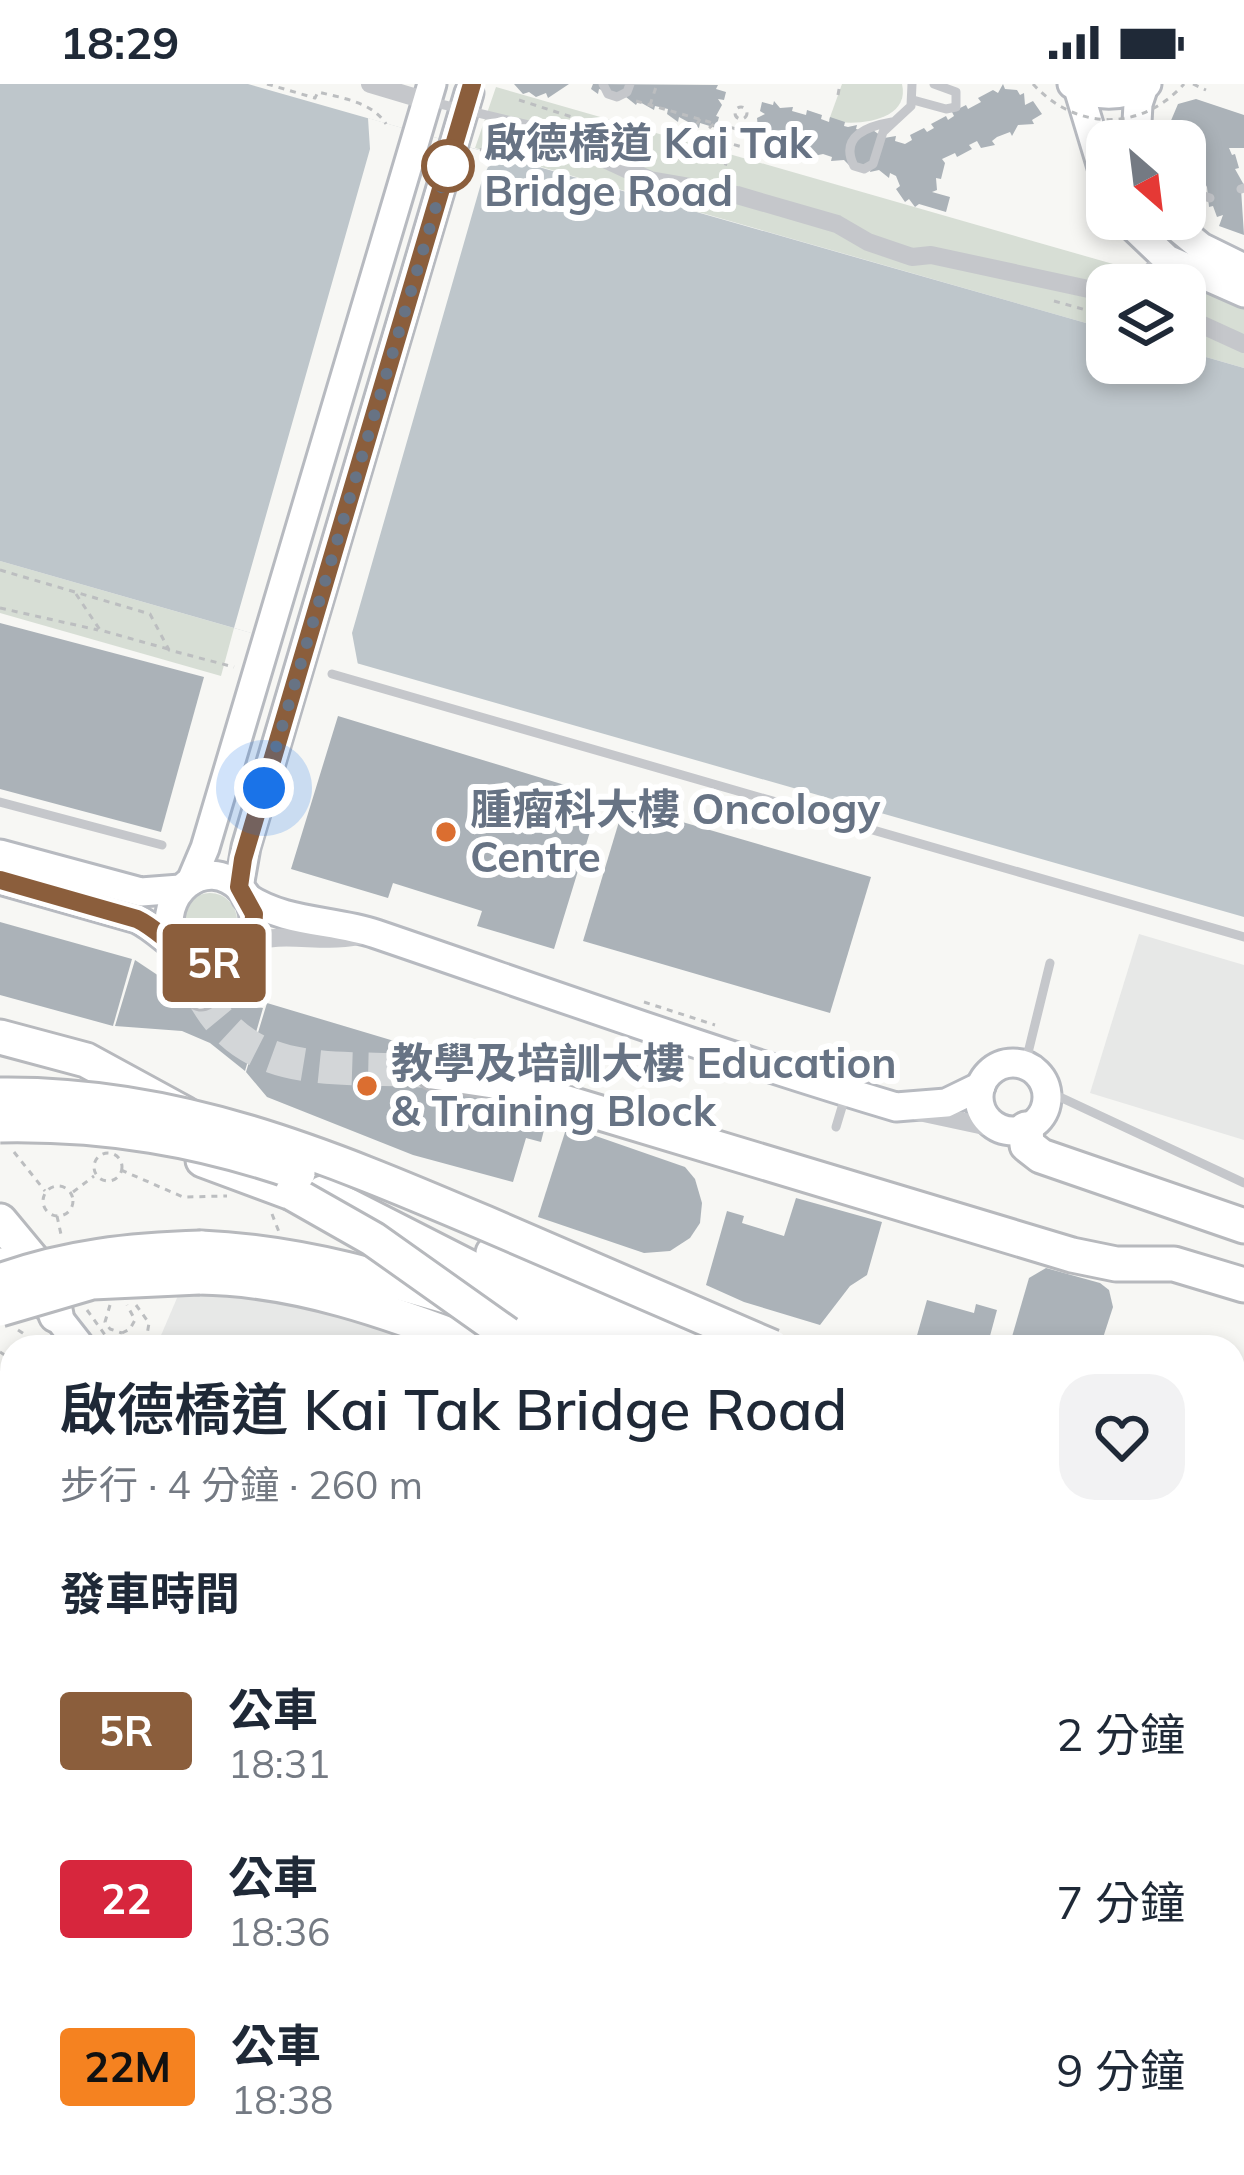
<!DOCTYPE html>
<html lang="zh-TW">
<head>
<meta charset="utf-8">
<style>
  :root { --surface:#fff; --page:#f2f2f3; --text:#1f2937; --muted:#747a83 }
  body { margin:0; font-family:Mulish,"Noto Sans TC",sans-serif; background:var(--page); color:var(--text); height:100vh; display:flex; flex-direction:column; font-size:45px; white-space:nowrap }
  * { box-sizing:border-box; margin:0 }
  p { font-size:39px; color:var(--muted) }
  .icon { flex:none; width:66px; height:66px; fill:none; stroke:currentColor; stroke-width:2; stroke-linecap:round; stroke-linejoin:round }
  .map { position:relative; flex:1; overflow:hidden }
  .details { position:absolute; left:0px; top:1251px; width:1245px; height:840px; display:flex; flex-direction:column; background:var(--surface); border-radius:36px 36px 0 0; box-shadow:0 6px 18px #0003 }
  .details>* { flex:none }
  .badge { padding:0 24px; border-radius:9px; font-size:42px; line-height:78px }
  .needle { width:78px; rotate:152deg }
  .fabs { position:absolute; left:1086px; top:36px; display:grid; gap:24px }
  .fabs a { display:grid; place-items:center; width:120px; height:120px; border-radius:24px; background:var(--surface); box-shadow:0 6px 18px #0003; font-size:60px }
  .you { position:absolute; width:60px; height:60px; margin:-30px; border:9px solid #fff; border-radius:50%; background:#1a73e8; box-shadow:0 0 0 18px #1a73e833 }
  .map>.badge { position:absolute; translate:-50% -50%; box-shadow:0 0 0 6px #fff }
  h2 { padding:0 60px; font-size:45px; line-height:108px }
  .round { display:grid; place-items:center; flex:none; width:126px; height:126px; border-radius:36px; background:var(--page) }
  .overview { display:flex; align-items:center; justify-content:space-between; height:204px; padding:0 60px }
  h1 { font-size:57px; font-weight:600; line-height:90px }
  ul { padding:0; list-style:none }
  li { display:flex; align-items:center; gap:36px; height:168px; padding:0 60px }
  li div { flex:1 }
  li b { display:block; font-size:45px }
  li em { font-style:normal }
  li .badge { min-width:132px; font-weight:700; text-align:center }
  .status { display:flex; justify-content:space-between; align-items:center; height:84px; padding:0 60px; background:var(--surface); direction:ltr }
  .status svg { height:33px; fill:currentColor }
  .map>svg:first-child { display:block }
  .built { fill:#e7e8e7 }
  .green { fill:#d7ded5 }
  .water { fill:#bec6cb }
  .pier { fill:#f7f7f4 }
  .building { fill:#abb2b8 }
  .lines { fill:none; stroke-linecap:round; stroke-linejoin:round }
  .highway-tunnel { stroke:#d3d6d8; stroke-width:33; stroke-dasharray:33 16; stroke-linecap:butt }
  .secondary-casing { stroke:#b7bac0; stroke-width:33 }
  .highway-casing { stroke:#b7b9bd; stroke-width:39 }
  .path { stroke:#bcbec0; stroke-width:3; stroke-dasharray:6 6; stroke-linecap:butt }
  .lane { stroke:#c5c7cb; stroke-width:9 }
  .street { stroke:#c5c7cb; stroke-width:18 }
  .secondary { stroke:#fff; stroke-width:27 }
  .highway { stroke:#fff; stroke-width:33 }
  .highway-bridge-casing { stroke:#b7b9bd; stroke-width:39; stroke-linecap:butt }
  .path-bridge { stroke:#bcbec0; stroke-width:3; stroke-dasharray:6 6; stroke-linecap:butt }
  .highway-bridge { stroke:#fff; stroke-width:33 }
  .line-casing { stroke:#fff; stroke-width:27 }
  .line { stroke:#8b5e3c; stroke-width:18 }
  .walk { stroke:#677384; stroke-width:12; stroke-dasharray:0 21.6 }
  .stop-dot { fill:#fff; stroke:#8b5e3c; stroke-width:6 }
  .poi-dot { fill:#db6e30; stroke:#fff; stroke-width:4.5 }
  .labels { text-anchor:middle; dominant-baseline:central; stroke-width:12; stroke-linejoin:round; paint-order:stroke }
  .stop-label { font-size:42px; font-weight:bold; fill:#677384; stroke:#fff; text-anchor:start }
  .poi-label { font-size:42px; font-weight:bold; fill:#677384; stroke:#fff; text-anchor:start }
</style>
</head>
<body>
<div class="status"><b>18:29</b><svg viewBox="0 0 49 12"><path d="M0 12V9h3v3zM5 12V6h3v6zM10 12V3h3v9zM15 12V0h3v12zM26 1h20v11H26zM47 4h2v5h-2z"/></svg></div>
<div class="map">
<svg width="1244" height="2091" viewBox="0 0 1244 2091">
  <rect width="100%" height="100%" fill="#f7f7f4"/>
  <g class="built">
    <path d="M1139 850 1244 881V1056L1090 1009Z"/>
    <path d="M180 1207 233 1209 290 1219 387 1242 440 1263H156Z"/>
  </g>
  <g class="green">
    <path d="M842 0H902C911 38 853 43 829 36Z"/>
    <path d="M496 3 1113 180 1178 201H1107V245L475 64Z"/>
    <path d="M1185 203 1244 221V284L1185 267Z"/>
    <path d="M0 477 234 544 221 592 0 529Z"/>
    <circle cx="210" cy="836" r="27"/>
    <path d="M1244 1934V2091H1112L1104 2079H1233V1941Z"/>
  </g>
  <path class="water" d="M0 0H248L1107 245V279H1185V267L1244 284V833L0 477Z"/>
  <path class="pier" d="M368 34 503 73 488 83 482 96 352 549 358 581 234 544 370 65Z"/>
  <g class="building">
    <path d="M514 0H569L548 14 546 9 536 13 529 8 523 10Z"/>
    <path d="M593 0 718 1 716 5 726 8 724 16 718 15 722 21 716 32 719 33 716 44 700 39 699 44 679 33 678 38 667 30 668 25 655 22 654 26 638 17 636 21 626 13 617 16 618 11 599 5 598 10 591 5Z"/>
    <path d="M1003 0 1005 5 1017 6 1020 11 1024 9 1025 21 1033 17 1042 30 1032 36 1034 40 1018 41 1012 52 1010 48 997 53 992 57 995 61 981 64 977 57 969 61 972 65 957 73 955 69 942 75 945 79 941 95 936 94 937 106 932 108 950 113 946 128 919 120 915 123 909 115 905 118 896 105 900 102 896 92 890 89 889 94 879 86 870 88 871 84 851 83 844 76 831 77 832 73 823 70 814 72 815 68 803 64 801 68 788 70 789 65 776 61 766 64 768 59 752 54 755 43 758 44 757 34 765 30 760 27 762 18 773 21 774 17 780 24 793 23 792 27 806 31 807 26 822 31 821 35 829 38 830 33 845 38 844 42 848 43 857 41 856 45 865 48 870 44 884 54 896 52 895 57 905 60 912 56 910 51 924 44 927 48 934 44 931 40 946 32 948 36 954 32 952 28 966 21 968 25 981 18 978 14 993 6 998 9Z"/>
    <path d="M1196 15 1244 31V64H1229L1232 71 1235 70 1239 84 1235 85 1244 101 1241 105 1244 151 1219 142 1223 131 1217 133 1213 122 1209 123 1207 103 1195 82 1199 81 1197 74 1193 75 1190 67 1194 66 1189 52 1167 46 1178 20Z"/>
    <path d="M0 539 204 593 161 748 0 705Z"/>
    <path d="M338 632 601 712 554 865 477 842 482 827 393 799 388 814 291 785Z"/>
    <path d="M624 721 871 793 830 929 583 857Z"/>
    <path d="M0 838 132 875 113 942 0 911Z"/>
    <path d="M135 876 192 914 263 924 245 987 210 959 182 947 115 942Z"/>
    <path d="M267 919 441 971 436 990 550 1022 541 1058 526 1054 513 1098 413 1071 267 1013 246 988Z"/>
    <path d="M567 1042 685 1083 695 1095 702 1119 700 1139 690 1154 670 1167 644 1169 538 1133Z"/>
    <path d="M796 1114 882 1138 867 1191 850 1202 820 1241 744 1218 706 1201 727 1127 744 1132 742 1139 784 1152Z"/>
    <path d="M1046 1184 1100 1199 1109 1206 1113 1223 1100 1263H1009L1029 1194Z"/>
    <path d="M927 1216 974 1229 976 1220 997 1226 987 1263 914 1262Z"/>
    <path d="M1233 1539 1244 1556V1729L1233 1712Z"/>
    <path d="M12 1669V1765L0 1746V1675Z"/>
    <path d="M1233 1828 1244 1845V1923L1233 1930Z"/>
    <path d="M315 2079H387L395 2091H297Z"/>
    <path d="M656 2079H799L807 2091H664Z"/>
    <path d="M845 2079H935L917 2091H853Z"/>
    <path d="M1025 2079H1063L1070 2091H1007Z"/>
  </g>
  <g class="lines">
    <path class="highway-tunnel" d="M201 908C249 1003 344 979 433 988"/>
    <g class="secondary-casing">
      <g id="secondary">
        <path d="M1072 0C1097 14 1122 13 1147 0"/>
        <path d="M1078 4 1107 100"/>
        <path d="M1136 57 1138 20 1144 2"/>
        <path d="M1125 135 1167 175 1244 209"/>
        <path d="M1167 135 1201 163 1244 184"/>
        <path d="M0 770 141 808 180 805"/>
        <path d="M0 796 137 835C168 849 196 897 235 871 242 866 249 858 252 849 257 833 252 817 241 805 205 768 155 812 173 857"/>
        <path d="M191 797 205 764 432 0"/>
        <path d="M239 803 246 763 469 9"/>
        <path d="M246 813C287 840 331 835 376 850 549 909 721 971 896 1023L946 1019 981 1002"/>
        <circle cx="1013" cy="1013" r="34"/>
        <path d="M0 1178 56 1231 81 1263"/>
        <path d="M0 1595 12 1587"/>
        <path d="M0 1623 12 1615"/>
        <path d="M0 1646 12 1638"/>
        <path d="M1233 1775 1244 1791"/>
        <path d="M614 2079 622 2091"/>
        <path d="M822 2079 830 2091"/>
        <path d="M499 2091 516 2079"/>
        <path d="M542 2091 560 2079"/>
      </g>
    </g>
    <g class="highway-casing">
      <g id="highway">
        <path d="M191 874 201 908"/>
        <path d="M0 953 86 976 185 1030"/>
        <path d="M433 988 493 997 554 1015 1072 1171 1116 1180H1174L1244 1201"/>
        <path d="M1026 1045 1027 1061 1041 1072 1244 1142"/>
        <path d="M203 1076 292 1109"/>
        <path d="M323 1109 482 1190 650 1263"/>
        <path d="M0 1137 49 1196 56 1231"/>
        <path d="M201 1164C330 1169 454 1217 578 1251"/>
        <path d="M493 1169 712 1263"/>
        <path d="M199 1193C296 1194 391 1228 481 1263"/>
        <path d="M1233 1428 1244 1431"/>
        <path d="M1233 1472 1244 1475"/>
      </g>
    </g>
    <g class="path">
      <path d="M267 0 315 14 318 8C342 14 372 18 386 40"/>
      <path d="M1193 0 1206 6"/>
      <path d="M838 11 840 0"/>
      <path d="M519 16 575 34 574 38"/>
      <path d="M636 17 713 39"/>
      <path d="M650 21 657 0"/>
      <circle cx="741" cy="29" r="6"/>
      <path d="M700 35 689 53 691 57 710 62 717 56 746 64 761 60 758 51 715 39 708 45 717 56"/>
      <path d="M480 66 499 59 562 76"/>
      <path d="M722 93 731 62"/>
      <path d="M1054 217 1107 232"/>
      <path d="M0 486 150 530 169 566 234 583"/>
      <path d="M76 510 100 546 168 565"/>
      <path d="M0 524 98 546"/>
      <path d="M644 918 715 941"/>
      <path d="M14 1068 45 1107"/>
      <circle cx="108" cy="1083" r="14"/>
      <path d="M121 1086 183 1113 227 1112"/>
      <circle cx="58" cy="1117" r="15"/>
      <path d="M73 1108 94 1092"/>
      <path d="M272 1130 279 1148"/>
      <path d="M57 1132 62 1155"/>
      <path d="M110 1221 105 1238 110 1245 122 1249"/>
      <path d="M136 1221 149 1239 145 1263"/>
      <path d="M87 1226 113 1262 131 1263"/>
      <path d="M18 1246 27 1252 29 1263"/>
      <path d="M0 1268 12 1276"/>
      <path d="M0 1287 12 1292"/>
      <path d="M1233 1935 1244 1927"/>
      <path d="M1233 2058 1238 2074"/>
      <path d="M240 2079 248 2091"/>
      <path d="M1099 2079 1107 2091"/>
      <path d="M1134 2079 1137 2091"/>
      <path d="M456 2085 478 2084"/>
      <path d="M998 2088 1012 2079"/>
      <path d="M1213 2091 1216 2079"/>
      <path d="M1230 2091 1233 2080 1244 2075"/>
    </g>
    <g class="lane">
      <path d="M603 0 608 10 617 13 627 8 630 0"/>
      <path d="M913 16 946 25 956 23V8L934 0"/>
      <path d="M432 18 550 46"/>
      <path d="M892 38C868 42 839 52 854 82L864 85 873 80 883 48 911 22 912 0"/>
      <path d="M1185 96 1195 109 1210 114"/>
      <path d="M1241 105 1244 104"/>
      <path d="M332 590 1244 853"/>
      <path d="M0 718 162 761"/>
      <path d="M1025 981 1050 879"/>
      <path d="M1047 1007 1244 1099"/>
      <path d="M836 1043 845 1013"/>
      <path d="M0 2066 17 2091"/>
    </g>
    <g class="street">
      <path d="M370 0 427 17"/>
      <path d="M551 46 568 58 650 96 737 111 837 140 868 158 912 173 931 171 1107 209"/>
      <path d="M1146 201 1150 188 1167 175"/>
      <path d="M1185 233 1244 260"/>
      <path d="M247 859C288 846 326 862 366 850"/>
      <path d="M919 1028 1003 1046"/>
      <path d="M1233 1299 1244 1302"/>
      <path d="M1233 1401 1244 1405"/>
      <path d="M0 1778 12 1796"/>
      <path d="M426 2079 434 2091"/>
      <path d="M190 2091 208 2079"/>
      <path d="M963 2091 982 2079"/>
    </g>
    <use href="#secondary" class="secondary"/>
    <use href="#highway" class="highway"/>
    <g class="highway-bridge-casing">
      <g id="highway-bridge">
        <path d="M0 1011C178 1009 325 1071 485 1139 580 1181 676 1222 772 1263"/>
        <path d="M0 1041C105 1039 200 1055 298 1089"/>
        <path d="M292 1109 373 1155 507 1250"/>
        <path d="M0 1197C66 1173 131 1166 201 1164"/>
        <path d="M0 1225 92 1198 199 1193"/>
      </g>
    </g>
    <g class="path-bridge">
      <path d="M1033 0C1076 47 1141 48 1184 0"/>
      <path d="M122 1249 130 1245 135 1236 127 1221"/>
    </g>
    <use href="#highway-bridge" class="highway-bridge"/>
  </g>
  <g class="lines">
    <g class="line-casing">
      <path id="line" d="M0 796 137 835C168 849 197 897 235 871 249 861 254 847 254 830L239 803 243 775 472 0"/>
    </g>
    <use href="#line" class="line"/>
    <path class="walk" d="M264 704 448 82"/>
  </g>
  <circle class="stop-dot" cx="448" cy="82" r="24"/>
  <g class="poi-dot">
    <circle cx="446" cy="748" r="12"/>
    <circle cx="367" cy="1002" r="12"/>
  </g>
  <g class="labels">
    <g class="stop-label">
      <text x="484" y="58">啟德橋道 Kai Tak<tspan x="484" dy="48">Bridge Road</tspan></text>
    </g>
    <g class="poi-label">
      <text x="470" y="724">腫瘤科大樓 Oncology<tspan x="470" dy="48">Centre</tspan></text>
      <text x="391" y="978">教學及培訓大樓 Education<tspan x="391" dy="48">&amp; Training Block</tspan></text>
    </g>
  </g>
</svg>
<div class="fabs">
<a><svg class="needle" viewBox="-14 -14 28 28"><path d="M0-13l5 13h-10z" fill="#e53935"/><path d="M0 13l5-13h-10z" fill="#747a83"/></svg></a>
<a><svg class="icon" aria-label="layers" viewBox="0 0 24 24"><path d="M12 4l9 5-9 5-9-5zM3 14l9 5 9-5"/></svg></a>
</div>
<div class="you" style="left:264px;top:704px"></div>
<b class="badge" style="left:214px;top:879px;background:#8b5e3c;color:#fff">5R</b>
<section class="details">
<div class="overview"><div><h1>啟德橋道 Kai Tak Bridge Road</h1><p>步行 · 4 分鐘 · 260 m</p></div><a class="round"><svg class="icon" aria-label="heart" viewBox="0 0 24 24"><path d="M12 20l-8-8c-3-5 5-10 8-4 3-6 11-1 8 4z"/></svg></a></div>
<h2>發車時間</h2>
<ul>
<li><span class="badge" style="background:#8b5e3c;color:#fff">5R</span><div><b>公車</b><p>18:31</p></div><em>2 分鐘</em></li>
<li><span class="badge" style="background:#d7263d;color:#fff">22</span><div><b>公車</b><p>18:36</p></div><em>7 分鐘</em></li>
<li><span class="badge" style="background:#f58220;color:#111">22M</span><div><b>公車</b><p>18:38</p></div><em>9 分鐘</em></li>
</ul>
</section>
</div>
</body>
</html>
